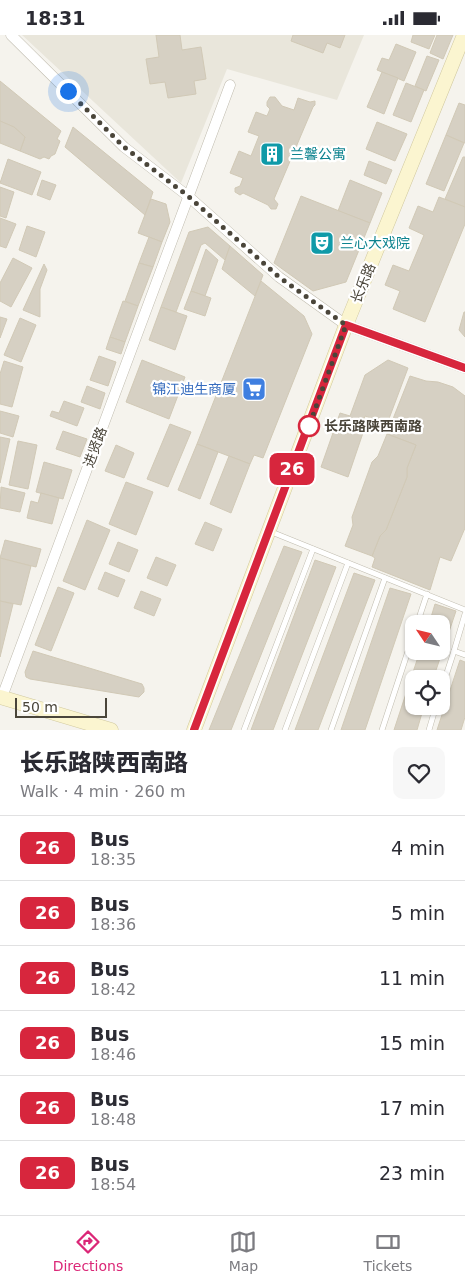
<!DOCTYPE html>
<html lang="en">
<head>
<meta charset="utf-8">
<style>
  :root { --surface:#fff; --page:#f7f7f7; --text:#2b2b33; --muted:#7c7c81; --line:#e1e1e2; --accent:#db2777 }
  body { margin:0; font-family:"DejaVu Sans","Noto Sans SC",sans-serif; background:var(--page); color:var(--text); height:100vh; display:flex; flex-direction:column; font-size:19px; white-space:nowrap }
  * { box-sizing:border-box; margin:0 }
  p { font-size:16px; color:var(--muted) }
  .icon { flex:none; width:28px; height:28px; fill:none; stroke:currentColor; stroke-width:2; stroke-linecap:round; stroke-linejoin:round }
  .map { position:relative; height:695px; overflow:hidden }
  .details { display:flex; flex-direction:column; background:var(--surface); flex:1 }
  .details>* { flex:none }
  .badge { padding:0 10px; border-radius:8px; font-size:18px; line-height:32px }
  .needle { width:32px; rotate:305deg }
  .fabs { position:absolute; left:405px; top:580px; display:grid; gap:10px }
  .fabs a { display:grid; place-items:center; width:45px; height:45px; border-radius:10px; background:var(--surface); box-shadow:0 1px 4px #0004; font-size:25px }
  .scale { position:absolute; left:15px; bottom:12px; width:92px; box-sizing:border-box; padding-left:5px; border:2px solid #4a453a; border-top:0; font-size:14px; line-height:18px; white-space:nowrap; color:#4a453a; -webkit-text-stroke:4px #fff; paint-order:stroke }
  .you { position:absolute; width:25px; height:25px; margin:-12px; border:4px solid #fff; border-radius:50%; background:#1a73e8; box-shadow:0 0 0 8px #1a73e833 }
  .map>.badge { position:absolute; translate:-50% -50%; box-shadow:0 0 0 2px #fff }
  .round { display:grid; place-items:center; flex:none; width:52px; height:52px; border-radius:10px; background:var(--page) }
  .headline { display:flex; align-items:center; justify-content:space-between; height:85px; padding:0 20px }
  h1 { font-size:24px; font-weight:800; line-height:38px }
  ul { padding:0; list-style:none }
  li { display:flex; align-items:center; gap:15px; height:65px; padding:0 20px; border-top:1px solid var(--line) }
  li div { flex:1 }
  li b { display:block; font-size:19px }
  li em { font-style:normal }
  li .badge { min-width:55px; font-weight:700; text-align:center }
  .status { display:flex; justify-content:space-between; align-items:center; height:35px; padding:0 25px; background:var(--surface); direction:ltr }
  .status svg { height:14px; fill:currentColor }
  .tab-bar { display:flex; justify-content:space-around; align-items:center; height:70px; border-top:1px solid var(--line); background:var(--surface); font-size:14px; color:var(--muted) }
  .tab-bar a { display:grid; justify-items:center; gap:2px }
  .tab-bar .selected { color:var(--accent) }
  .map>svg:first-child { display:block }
  .residential { fill:#e9e6db }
  .building { fill:#d6d0c3; stroke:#d1c9b6 }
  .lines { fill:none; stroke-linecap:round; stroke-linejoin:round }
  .lane-casing { stroke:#c0bcaf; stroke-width:6 }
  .street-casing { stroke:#c0bcaf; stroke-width:11 }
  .secondary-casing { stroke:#d1c99f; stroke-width:15 }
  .lane { stroke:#fff; stroke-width:5 }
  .street { stroke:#fff; stroke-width:10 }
  .secondary { stroke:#fbf5d0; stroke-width:14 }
  .line-casing { stroke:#fff; stroke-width:11 }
  .line { stroke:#d7263d; stroke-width:8 }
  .walk { stroke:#4a453a; stroke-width:5; stroke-dasharray:0 9 }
  .stop-dot { fill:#fff; stroke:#d7263d; stroke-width:2.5 }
  .labels { text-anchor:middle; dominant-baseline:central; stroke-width:4.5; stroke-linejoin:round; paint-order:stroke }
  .culture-label { font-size:14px; fill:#0d838f; stroke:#fff; text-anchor:start }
  .street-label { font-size:14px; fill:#4a453a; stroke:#fff }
  .shop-label { font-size:14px; fill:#366cbe; stroke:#fff; text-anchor:end }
  .stop-label { font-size:14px; font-weight:bold; fill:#4a453a; stroke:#fff; text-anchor:start }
</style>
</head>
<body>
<div class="status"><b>18:31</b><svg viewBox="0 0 49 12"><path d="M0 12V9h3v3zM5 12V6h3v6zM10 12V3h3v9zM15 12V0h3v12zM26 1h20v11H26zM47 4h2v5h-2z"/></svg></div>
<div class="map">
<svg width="465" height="695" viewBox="0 0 465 695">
  <rect width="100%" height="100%" fill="#f5f3ed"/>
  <path class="residential" d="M22 0H364L337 65 227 34 181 148Z"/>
  <g class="building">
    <path d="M156 0H180L182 15 201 12 206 44 194 46 196 59 168 63 165 47 150 49 146 24 159 22Z"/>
    <path d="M293 0H345L340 13 327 8 323 18 291 6Z"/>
    <path d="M413 0H435L429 14 411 7Z"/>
    <path d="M437 0H453L443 24 430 18Z"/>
    <path d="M396 9 416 17 404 46 377 35 382 23 389 25Z"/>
    <path d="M427 21 439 25 426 56 415 51Z"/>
    <path d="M382 37 398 43 384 79 367 72Z"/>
    <path d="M0 46 61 96 57 104 60 106 55 119 51 121 49 124 44 122 40 124 20 116 25 102 14 92 0 86Z"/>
    <path d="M406 48 424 55 411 87 393 80Z"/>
    <path d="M270 62H275L282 71 294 75 298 63 310 67 315 66V70L313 72 274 164 278 169 276 174H271L268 170 243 158 240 160 235 157V153L240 151 243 143 230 138 239 116 251 121 259 101 248 97 256 77 267 81 270 74 267 71V67Z"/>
    <path d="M459 68 465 70V108L446 100Z"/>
    <path d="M0 86 14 92 25 102 20 116 0 108Z"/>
    <path d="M377 87 407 99 395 126 366 114Z"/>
    <path d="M73 92 153 157 145 180 65 112Z"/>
    <path d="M446 100 464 108 444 156 426 149Z"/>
    <path d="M463 122H465V172L445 164Z"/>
    <path d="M8 124 41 137 32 160 0 148Z"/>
    <path d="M369 126 392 135 386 149 364 140Z"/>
    <path d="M42 145 56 150 50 165 37 160Z"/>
    <path d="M350 145 382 158 370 188 338 176Z"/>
    <path d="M0 152 14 157 6 183 0 181Z"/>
    <path d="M301 161 370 188 346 247 313 256 274 228Z"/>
    <path d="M439 162 465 172V189L425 287 393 274 400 256 385 250 393 230 409 236 424 200 409 193 418 171 433 177Z"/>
    <path d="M151 164 166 169 170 187 162 207 138 198Z"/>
    <path d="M0 183 16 189 6 213 0 211Z"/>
    <path d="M27 191 45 197 36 222 19 215Z"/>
    <path d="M208 192 230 211 225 225 205 208 201 210 176 277 161 272 189 197Z"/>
    <path d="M149 202 162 207 153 232 139 228Z"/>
    <path d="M230 211 263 240 255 261 222 234Z"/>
    <path d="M206 214 218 225 205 261 191 256Z"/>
    <path d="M13 223 32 233 11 272 0 266V248Z"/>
    <path d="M139 228 153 232 138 271 125 266Z"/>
    <path d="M44 229 47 235 40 254V282L23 275Z"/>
    <path d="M261 246 304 281 312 299 263 423 254 420 250 429 197 409Z"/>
    <path d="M191 256 211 263 205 281 184 274Z"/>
    <path d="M123 266 138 271 125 307 110 302Z"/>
    <path d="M161 272 187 281 175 315 149 305Z"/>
    <path d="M464 277H465V302L459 295Z"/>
    <path d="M0 282 7 284 0 303Z"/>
    <path d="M20 283 36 290 21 327 4 320Z"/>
    <path d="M110 302 125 307 121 319 106 314Z"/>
    <path d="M99 321 116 327 108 351 90 345Z"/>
    <path d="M142 325 185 342 169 384 126 367Z"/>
    <path d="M388 325 408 333 387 389 365 381 363 387 366 389 348 442 321 432 340 378 350 381 365 340Z"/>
    <path d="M4 326 23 332 12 372 0 369V339Z"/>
    <path d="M410 341 426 346 438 347 453 352 465 361V493L451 526 440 522 430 555 372 532 375 523 372 521 380 501 386 495 407 442V433L416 410 387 399Z"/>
    <path d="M87 351 105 358 100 374 81 367Z"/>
    <path d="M64 366 84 373 77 391 50 381 52 376 59 378Z"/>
    <path d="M0 376 19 381 13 402 0 398Z"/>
    <path d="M170 389 191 397 168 452 147 444Z"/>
    <path d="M63 396 87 404 80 422 56 414Z"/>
    <path d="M387 399 416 410 407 433V442L386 495 380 501 372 521 345 511 353 490 352 482 372 427 378 421Z"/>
    <path d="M0 402 10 404 0 448Z"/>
    <path d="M18 406 37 410 28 454 9 450Z"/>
    <path d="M197 409 218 417 200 464 178 455Z"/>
    <path d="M116 410 134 418 124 443 105 436Z"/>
    <path d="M229 421 250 429 231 478 210 469Z"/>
    <path d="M44 427 72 435 63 464 36 457Z"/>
    <path d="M126 447 153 457 136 500 109 489Z"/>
    <path d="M1 452 25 458 20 477 0 473Z"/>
    <path d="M41 458 59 463 52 489 27 483 31 466 38 468Z"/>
    <path d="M87 485 110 495 85 555 63 546Z"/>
    <path d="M205 487 222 494 213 516 195 509Z"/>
    <path d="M5 505 41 514 36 532 0 523Z"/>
    <path d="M118 507 138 515 129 537 109 529Z"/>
    <path d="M284 511 302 517 231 695H209Z"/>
    <path d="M156 522 176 530 167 551 147 543Z"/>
    <path d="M0 523 31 531 21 570 0 566Z"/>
    <path d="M315 525 336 532 273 695H251Z"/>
    <path d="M105 537 125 545 118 562 98 554Z"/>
    <path d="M354 538 375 545 318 695H295Z"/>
    <path d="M58 552 74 558 51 616 35 610Z"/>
    <path d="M390 553 411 559 365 695H341Z"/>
    <path d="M141 556 161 564 154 581 134 573Z"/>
    <path d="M0 566 13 569 0 622Z"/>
    <path d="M435 569 456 576 433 644H414V671H424L417 695H394L420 616H441V589H429Z"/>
    <path d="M33 616 142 649 144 653V657L139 662 30 644 26 642 25 637Z"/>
    <path d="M460 625 465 627V682L461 695H437Z"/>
  </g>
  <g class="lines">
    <g class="lane-casing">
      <g id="lane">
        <path d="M269 496 465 575"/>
        <path d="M465 579 454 616 465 620"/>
        <path d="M417 589 427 559"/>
        <path d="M441 656 454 616"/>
        <path d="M244 695 313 514"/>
        <path d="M285 695 348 528"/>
        <path d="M331 695 385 543"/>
        <path d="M382 695 414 598"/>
        <path d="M429 695 436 671"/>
      </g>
    </g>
    <g class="street-casing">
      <g id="street">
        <path d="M11 0 124 112 188 161 279 242 346 290 465 333"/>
        <path d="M2 662 230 50"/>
      </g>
    </g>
    <g class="secondary-casing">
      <g id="secondary">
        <path d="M0 662 111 695"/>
        <path d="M194 695 346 290 464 0"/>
      </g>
    </g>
    <use href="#lane" class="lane"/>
    <use href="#street" class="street"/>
    <use href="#secondary" class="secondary"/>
  </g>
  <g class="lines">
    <g class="line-casing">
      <path id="line" d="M194 695 346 290 465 333"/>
    </g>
    <use href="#line" class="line"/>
    <path class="walk" d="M68 56 124 112 188 161 279 242 346 290 309 391"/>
  </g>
  <defs>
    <g id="building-square" transform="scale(1.25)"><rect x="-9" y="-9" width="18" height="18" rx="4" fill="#0f9aa8" stroke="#fff"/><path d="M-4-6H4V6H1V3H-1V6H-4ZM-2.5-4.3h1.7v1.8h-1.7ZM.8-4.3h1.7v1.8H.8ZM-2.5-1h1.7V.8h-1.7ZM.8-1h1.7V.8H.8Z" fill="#fff"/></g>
    <g id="theatre-square" transform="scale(1.25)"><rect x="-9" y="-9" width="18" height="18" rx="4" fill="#0f9aa8" stroke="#fff"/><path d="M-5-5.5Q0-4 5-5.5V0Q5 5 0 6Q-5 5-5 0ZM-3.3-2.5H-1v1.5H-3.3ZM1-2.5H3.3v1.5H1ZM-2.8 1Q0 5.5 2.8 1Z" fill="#fff"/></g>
    <g id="supermarket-square" transform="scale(1.25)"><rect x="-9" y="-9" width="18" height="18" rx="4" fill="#3f7fe0" stroke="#fff"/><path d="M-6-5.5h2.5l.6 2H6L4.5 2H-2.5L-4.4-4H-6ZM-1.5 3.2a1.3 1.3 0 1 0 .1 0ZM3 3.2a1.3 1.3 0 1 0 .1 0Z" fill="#fff"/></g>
  </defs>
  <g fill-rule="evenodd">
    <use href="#building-square" x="272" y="119"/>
    <use href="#theatre-square" x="322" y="208"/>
    <use href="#supermarket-square" x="254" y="354"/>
  </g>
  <circle class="stop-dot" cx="309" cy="391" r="10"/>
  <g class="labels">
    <g class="culture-label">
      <text x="290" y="119">兰馨公寓</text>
      <text x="340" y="208">兰心大戏院</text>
    </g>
    <g class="street-label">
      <text transform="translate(363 248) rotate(-68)">长乐路</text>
      <text transform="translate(95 412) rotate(-70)">进贤路</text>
    </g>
    <g class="shop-label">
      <text x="236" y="354">锦江迪生商厦</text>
    </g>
    <g class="stop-label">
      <text x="324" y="391">长乐路陕西南路</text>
    </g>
  </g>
</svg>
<div class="fabs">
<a><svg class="needle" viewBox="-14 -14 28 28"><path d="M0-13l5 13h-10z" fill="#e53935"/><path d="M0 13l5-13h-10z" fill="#7c7c81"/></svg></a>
<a><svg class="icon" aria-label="locate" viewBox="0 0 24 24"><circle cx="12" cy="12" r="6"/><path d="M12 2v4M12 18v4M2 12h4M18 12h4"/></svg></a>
</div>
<div class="scale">50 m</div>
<div class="you" style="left:68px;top:56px"></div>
<b class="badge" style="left:292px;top:434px;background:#d7263d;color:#fff">26</b>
</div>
<section class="details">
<div class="headline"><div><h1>长乐路陕西南路</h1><p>Walk · 4 min · 260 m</p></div><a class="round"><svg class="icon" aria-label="heart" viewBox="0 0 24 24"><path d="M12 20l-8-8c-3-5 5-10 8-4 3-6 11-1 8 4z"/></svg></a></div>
<ul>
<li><span class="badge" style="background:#d7263d;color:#fff">26</span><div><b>Bus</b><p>18:35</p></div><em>4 min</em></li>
<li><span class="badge" style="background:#d7263d;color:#fff">26</span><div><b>Bus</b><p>18:36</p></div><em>5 min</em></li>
<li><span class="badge" style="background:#d7263d;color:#fff">26</span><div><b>Bus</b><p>18:42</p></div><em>11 min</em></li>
<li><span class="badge" style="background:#d7263d;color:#fff">26</span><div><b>Bus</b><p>18:46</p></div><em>15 min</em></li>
<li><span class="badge" style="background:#d7263d;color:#fff">26</span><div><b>Bus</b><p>18:48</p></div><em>17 min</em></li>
<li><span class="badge" style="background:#d7263d;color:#fff">26</span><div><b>Bus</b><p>18:54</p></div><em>23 min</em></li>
</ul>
</section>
<nav class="tab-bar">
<a class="selected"><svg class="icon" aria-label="directions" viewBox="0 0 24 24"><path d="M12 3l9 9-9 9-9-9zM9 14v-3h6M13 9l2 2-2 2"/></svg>Directions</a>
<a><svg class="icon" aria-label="map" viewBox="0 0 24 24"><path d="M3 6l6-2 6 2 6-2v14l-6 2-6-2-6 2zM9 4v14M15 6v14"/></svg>Map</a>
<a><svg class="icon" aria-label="tickets" viewBox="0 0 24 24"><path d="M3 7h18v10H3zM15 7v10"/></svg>Tickets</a>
</nav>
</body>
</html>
